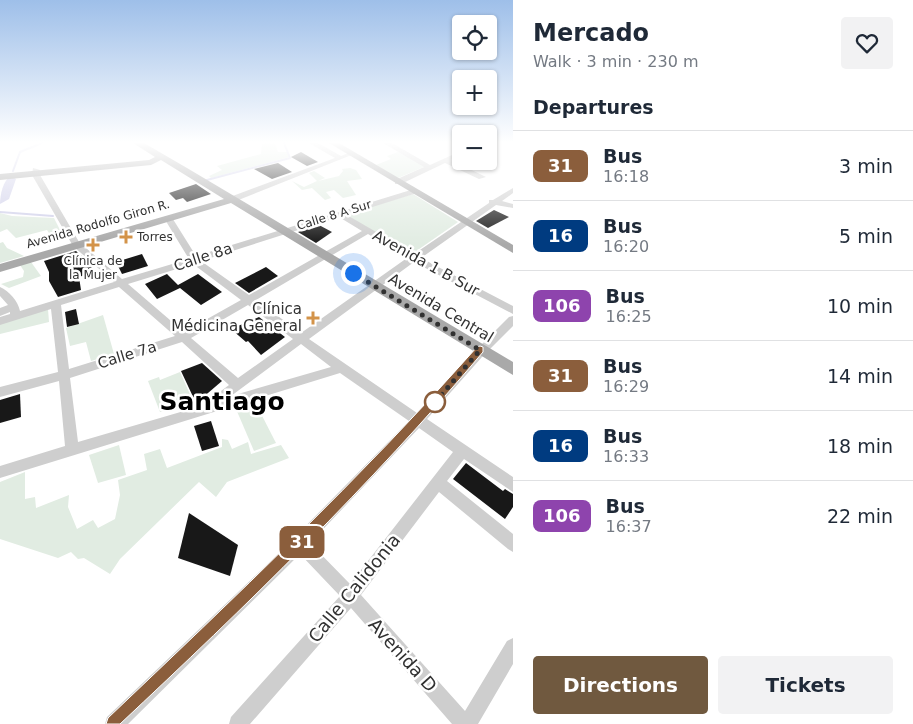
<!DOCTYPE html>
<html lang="en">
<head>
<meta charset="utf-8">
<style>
  :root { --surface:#fff; --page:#f2f2f3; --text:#1f2937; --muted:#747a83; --line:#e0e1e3; --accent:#70593f }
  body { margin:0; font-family:"DejaVu Sans",sans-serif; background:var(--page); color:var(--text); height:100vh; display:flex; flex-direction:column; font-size:19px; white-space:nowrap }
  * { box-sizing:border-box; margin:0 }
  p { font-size:16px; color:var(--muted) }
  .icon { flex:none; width:28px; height:28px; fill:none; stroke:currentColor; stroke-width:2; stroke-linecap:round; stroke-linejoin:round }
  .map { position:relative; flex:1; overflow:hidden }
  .sheet { display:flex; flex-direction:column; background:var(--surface); width:400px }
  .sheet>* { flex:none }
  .badge { padding:0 10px; border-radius:8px; font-size:18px; line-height:32px }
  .controls { position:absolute; left:452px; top:15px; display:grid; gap:10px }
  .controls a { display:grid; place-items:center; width:45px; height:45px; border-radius:5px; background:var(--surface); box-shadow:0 1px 4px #0004; font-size:25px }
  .you { position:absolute; width:25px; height:25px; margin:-12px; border:4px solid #fff; border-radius:50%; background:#1a73e8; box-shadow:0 0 0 8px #1a73e833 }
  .map>.badge { position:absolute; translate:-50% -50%; box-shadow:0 0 0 2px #fff }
  h2 { padding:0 20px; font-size:19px; line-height:45px }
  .round { display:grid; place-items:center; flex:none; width:52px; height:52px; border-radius:5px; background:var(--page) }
  .head { display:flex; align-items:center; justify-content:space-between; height:85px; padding:0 20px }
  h1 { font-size:24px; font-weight:800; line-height:38px }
  .button { display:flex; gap:10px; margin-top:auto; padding:10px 20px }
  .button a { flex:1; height:58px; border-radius:5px; background:var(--accent); color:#fff; font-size:20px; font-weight:800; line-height:58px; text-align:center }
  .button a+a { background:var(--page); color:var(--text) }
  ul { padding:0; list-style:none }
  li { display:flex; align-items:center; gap:15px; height:70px; padding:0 20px; border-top:1px solid var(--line) }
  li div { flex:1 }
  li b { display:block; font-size:19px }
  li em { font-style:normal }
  li .badge { min-width:55px; font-weight:700; text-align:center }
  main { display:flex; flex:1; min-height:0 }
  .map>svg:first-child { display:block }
  .green { fill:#e1ece2 }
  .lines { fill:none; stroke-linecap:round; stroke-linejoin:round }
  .stream { stroke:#d0d0ea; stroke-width:2 }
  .river { fill:#d0d0ea; fill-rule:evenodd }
  .building { fill:#181818 }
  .minor { fill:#cecece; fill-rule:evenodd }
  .major { fill:#a9a9a9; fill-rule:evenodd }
  .line { fill:#8b5e3c; stroke:#fff }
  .walk { stroke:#313131; stroke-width:5; stroke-dasharray:0 9 }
  .poi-dot { fill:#d39349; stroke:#fff; stroke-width:2 }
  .stop-dot { fill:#fff; stroke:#8b5e3c; stroke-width:2.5 }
  .labels { text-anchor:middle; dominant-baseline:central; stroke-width:5; stroke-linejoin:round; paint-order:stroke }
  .far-street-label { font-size:12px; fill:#313131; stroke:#fff }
  .far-poi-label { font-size:12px; fill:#313131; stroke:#fff; text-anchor:start }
  .street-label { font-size:15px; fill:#313131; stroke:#fff }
  .poi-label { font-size:15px; fill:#313131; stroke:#fff; text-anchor:end }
  .near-street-label { font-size:18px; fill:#313131; stroke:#fff }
  .town-label { font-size:25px; font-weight:bold; fill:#000; stroke:#fff }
</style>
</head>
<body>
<main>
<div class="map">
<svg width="513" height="724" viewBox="0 0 513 724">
  <rect width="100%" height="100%" fill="#fff"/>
  <g class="green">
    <path d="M262 143H275L278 152H287L289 157 211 178 209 176 222 170 217 166 261 154Z"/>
    <path d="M398 152 426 166 398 178 376 165 391 159 387 156Z"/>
    <path d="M350 168 356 170 362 179 347 181 356 195 343 198 334 190 326 192 331 198 325 200 312 188 302 190 292 181 304 187 317 181 309 173 314 171 325 178 318 181 339 176 343 171 342 169Z"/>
    <path d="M413 194 458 222 412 254 369 230 346 214Z"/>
    <path d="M0 213 12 216 54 218 60 230 49 233 47 230 16 238 7 229 0 232Z"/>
    <path d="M3 242 7 248 24 256 0 263V243Z"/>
    <path d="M31 262 41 276 9 288 1 284 23 277 24 271 20 265Z"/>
    <path d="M48 309 49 322 0 334V323Z"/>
    <path d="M103 315 114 354 91 361 86 342 70 346 66 328Z"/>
    <path d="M180 372 193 401 160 412 148 381 159 377 160 380Z"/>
    <path d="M255 402 276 443 254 451 236 409Z"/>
    <path d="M222 439 228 440 232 449 248 442 251 454 281 445 289 458 227 482 216 497 199 482 120 559 110 574 84 558 78 559 71 552 58 558 0 539V482L25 472V499L35 497 36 508 69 495 68 507 77 529 93 520 98 528 115 519 120 495 118 480 147 470 144 454 160 449 167 468 222 447Z"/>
    <path d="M119 445 126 475 98 483 89 455Z"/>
  </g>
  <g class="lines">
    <g class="stream">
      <path d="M13 171 20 152 42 143"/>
      <path d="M207 180 290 158 284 143"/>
      <path d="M0 212 53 216"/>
    </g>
    <path class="river" d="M11 176 16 179 9 199 0 204C0 195 3 180 11 176Z"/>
  </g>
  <g class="building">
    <path d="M301 152 318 162 307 166 291 157Z"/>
    <path d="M278 163 292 172 272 179 254 169Z"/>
    <path d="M196 184 211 194 187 202 183 198 176 200 169 193Z"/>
    <path d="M494 210 509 217 488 228 476 221Z"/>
    <path d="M319 225 332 232 316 243 298 232Z"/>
    <path d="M76 251 84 258 82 260 96 271 79 277 81 290 58 297 49 281V272L44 261Z"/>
    <path d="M142 254 148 266 122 274 116 262Z"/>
    <path d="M266 267 278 276 249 293 235 283Z"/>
    <path d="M167 274 178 285 198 274 222 292 201 305 180 288 157 299 145 284Z"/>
    <path d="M76 309 79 324 67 327 65 312Z"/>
    <path d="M259 317 285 337 261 355 248 341 246 342 231 329Z"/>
    <path d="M202 363 222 381 201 399 195 401 181 371Z"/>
    <path d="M20 394 21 417 0 423V400Z"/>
    <path d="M211 421 219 446 202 451 194 426Z"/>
    <path d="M466 463 503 491 505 489 513 494V507L505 519 453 479Z"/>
    <path d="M189 513 238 545 230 576 178 558Z"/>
  </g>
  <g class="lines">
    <g class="minor">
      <path d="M309 143H318L341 156 351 152 354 154 236 201H230V197L335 158Z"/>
      <path d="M383 143H392L430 165 461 151V155L451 160 486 177 479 179 445 163 401 184H395V180L424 167Z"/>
      <path d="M33 168 40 170V175L79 242 122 279 189 259 164 218 168 216H171L196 256 414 189 418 191 417 193 347 215 414 254 489 203V200H493L513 188V193L502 201 513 204V208L496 205 421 258 513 306V314L414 262 309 339 417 413 475 351 509 317 513 316V326L482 357 427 419 513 477V492L464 459 447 481 513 534V552L508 549 439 492 361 595 465 711 507 641 513 638V664L478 724H452L351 608 250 724H229L231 717 340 596 300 554 128 724H105L107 717 277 555 409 421 340 373 0 478V466L65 446 59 381 0 397V387L58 372 51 309 0 325V317L10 314V312L0 316V308L8 305 0 296V287C9 291 18 301 20 311L114 282 73 246 32 175ZM339 217 362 231 249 295 201 261ZM368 234 407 258 301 333 256 300ZM193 264 241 300 184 332 128 284ZM119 287 175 336 69 369 61 305ZM248 305 293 339 238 378 191 338ZM182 342 229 385 201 406 78 442 70 378ZM301 344 331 367 231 396ZM419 428 453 452 350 584 310 543Z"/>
    </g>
    <g class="major">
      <path d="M133 143H144L187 168 513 362V375L231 203 0 272V264L224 199 161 160 151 165 0 180V174L149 160 155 157Z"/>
      <path d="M329 143H339L513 245V253Z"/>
    </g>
  </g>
  <linearGradient id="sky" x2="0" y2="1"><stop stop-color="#9ebfe9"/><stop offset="0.58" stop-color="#fff"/><stop offset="1" stop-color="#fff" stop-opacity="0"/></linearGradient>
  <rect width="513" height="245" fill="url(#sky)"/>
  <path class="line" d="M480 346 483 347V352C370 486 245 607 120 724H106L108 718C234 598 361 478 477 347Z"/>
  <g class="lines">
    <path class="walk" d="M353 273 480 350 430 408 435 402"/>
  </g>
  <g class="poi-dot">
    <path d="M123.5 229.5h5v5h5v5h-5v5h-5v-5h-5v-5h5z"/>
    <path d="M90.5 237.5h5v5h5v5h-5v5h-5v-5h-5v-5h5z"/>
    <path d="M310.5 310.5h5v5h5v5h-5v5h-5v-5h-5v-5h5z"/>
  </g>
  <circle class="stop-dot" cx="435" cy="402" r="10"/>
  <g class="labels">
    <g class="far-street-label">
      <text transform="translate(334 215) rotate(-17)">Calle 8 A Sur</text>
      <text transform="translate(98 224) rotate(-16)">Avenida Rodolfo Giron R.</text>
    </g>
    <g class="far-poi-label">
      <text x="137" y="237">Torres</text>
      <text x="93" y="261" text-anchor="middle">Clínica de<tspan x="93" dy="14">la Mujer</tspan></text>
    </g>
    <g class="street-label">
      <text transform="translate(203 257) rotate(-18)">Calle 8a</text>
      <text transform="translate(426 263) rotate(29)">Avenida 1 B Sur</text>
      <text transform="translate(441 308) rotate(31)">Avenida Central</text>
      <text transform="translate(127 355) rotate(-17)">Calle 7a</text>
    </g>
    <g class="poi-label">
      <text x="302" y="309">Clínica<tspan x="302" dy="17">Médicina General</tspan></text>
    </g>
    <g class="near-street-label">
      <text transform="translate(354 588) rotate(-51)">Calle Calidonia</text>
      <text transform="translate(403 655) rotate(48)">Avenida D</text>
    </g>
    <g class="town-label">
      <text x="222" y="401">Santiago</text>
    </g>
  </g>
</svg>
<div class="controls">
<a><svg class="icon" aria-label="locate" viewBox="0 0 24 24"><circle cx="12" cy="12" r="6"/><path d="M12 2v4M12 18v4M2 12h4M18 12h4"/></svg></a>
<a>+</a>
<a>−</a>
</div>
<div class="you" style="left:353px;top:273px"></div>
<b class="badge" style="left:302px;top:542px;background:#8b5e3c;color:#fff">31</b>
</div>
<section class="sheet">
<div class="head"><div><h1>Mercado</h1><p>Walk · 3 min · 230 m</p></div><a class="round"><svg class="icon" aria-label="heart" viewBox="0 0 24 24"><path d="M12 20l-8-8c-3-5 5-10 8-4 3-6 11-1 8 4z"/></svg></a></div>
<h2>Departures</h2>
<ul>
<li><span class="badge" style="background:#8b5e3c;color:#fff">31</span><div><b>Bus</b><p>16:18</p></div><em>3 min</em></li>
<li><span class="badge" style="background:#003b80;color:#fff">16</span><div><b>Bus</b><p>16:20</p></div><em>5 min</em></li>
<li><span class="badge" style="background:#8e44ad;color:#fff">106</span><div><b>Bus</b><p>16:25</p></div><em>10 min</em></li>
<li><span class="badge" style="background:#8b5e3c;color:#fff">31</span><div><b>Bus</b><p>16:29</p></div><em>14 min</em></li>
<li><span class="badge" style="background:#003b80;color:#fff">16</span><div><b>Bus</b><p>16:33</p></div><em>18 min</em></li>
<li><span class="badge" style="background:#8e44ad;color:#fff">106</span><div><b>Bus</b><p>16:37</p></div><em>22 min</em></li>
</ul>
<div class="button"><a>Directions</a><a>Tickets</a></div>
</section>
</main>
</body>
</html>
